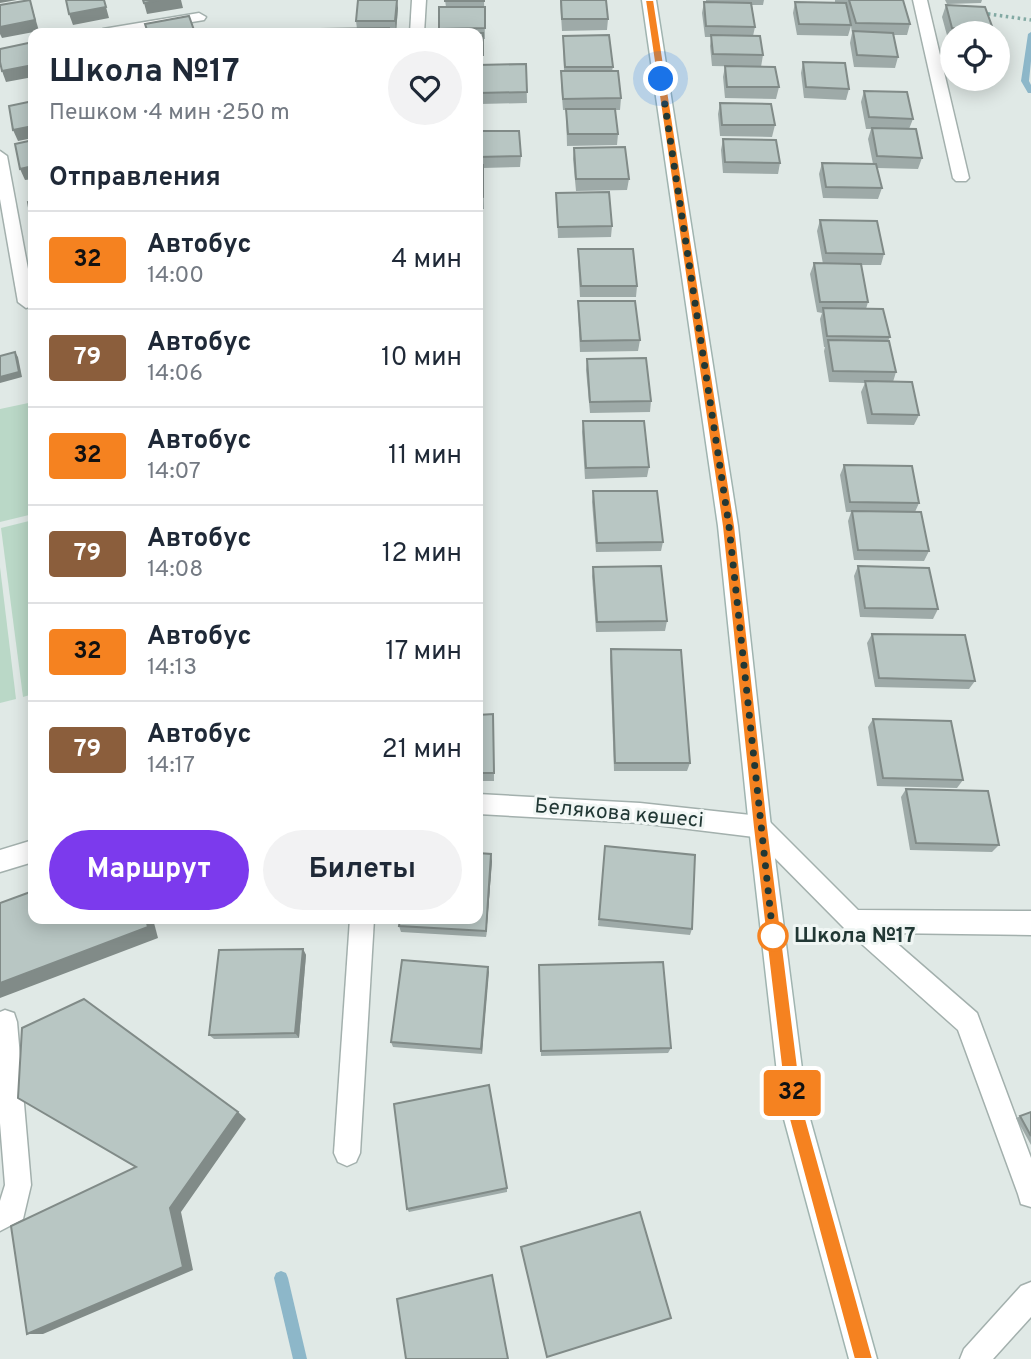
<!DOCTYPE html>
<html lang="ru">
<head>
<meta charset="utf-8">
<style>
  :root { --surface:#fff; --page:#f2f2f3; --text:#1f2937; --muted:#747a83; --line:#e0e1e3; --accent:#7c3aed }
  body { margin:0; font-family:Overpass,sans-serif; background:var(--page); color:var(--text); height:100vh; display:flex; flex-direction:column; font-size:26px; white-space:nowrap }
  * { box-sizing:border-box; margin:0 }
  p { font-size:23px; color:var(--muted) }
  .icon { flex:none; width:38px; height:38px; fill:none; stroke:currentColor; stroke-width:2; stroke-linecap:round; stroke-linejoin:round }
  .map { position:relative; flex:1; overflow:hidden }
  .sheet { position:absolute; left:28px; top:28px; width:455px; height:896px; display:flex; flex-direction:column; background:var(--surface); border-radius:14px; box-shadow:0 4px 18px #0003 }
  .sheet>* { flex:none }
  .badge { padding:0 14px; border-radius:5px; font-size:24px; line-height:46px }
  .buttons { position:absolute; left:940px; top:21px; display:grid; gap:14px }
  .buttons a { display:grid; place-items:center; width:70px; height:70px; border-radius:50%; background:var(--surface); box-shadow:0 4px 18px #0003; font-size:35px }
  .you { position:absolute; width:35px; height:35px; margin:-18px; border:5px solid #fff; border-radius:50%; background:#1a73e8; box-shadow:0 0 0 10px #1a73e833 }
  .map>.badge { position:absolute; translate:-50% -50%; box-shadow:0 0 0 4px #fff }
  h2 { padding:0 21px; font-size:26px; line-height:63px }
  .round { display:grid; place-items:center; flex:none; width:74px; height:74px; border-radius:37px; background:var(--page) }
  .summary { display:flex; align-items:center; justify-content:space-between; height:119px; padding:0 21px }
  h1 { font-size:33px; font-weight:700; line-height:52px }
  .primary-button { display:flex; gap:14px; margin-top:auto; padding:14px 21px }
  .primary-button a { flex:1; height:80px; border-radius:42px; background:var(--accent); color:#fff; font-size:28px; font-weight:700; line-height:80px; text-align:center }
  .primary-button a+a { background:var(--page); color:var(--text) }
  ul { padding:0; list-style:none }
  li { display:flex; align-items:center; gap:21px; height:98px; padding:0 21px; border-top:2px solid var(--line) }
  li div { flex:1 }
  li b { display:block; font-size:26px }
  li em { font-style:normal }
  li .badge { min-width:77px; font-weight:700; text-align:center }
  .map>svg:first-child { display:block }
  .green { fill:#bad8c7 }
  .lines { fill:none; stroke-linecap:round; stroke-linejoin:round }
  .stream { fill:#8db7c9; fill-rule:evenodd }
  .service-casing { stroke:#a3b0ad; stroke-width:3 }
  .minor-casing { stroke:#a3b0ad; stroke-width:3 }
  .secondary-casing { stroke:#a0b4b0; stroke-width:3 }
  .path { stroke:#83aaa4; stroke-width:3.5; stroke-dasharray:2.5 3.5; stroke-linecap:butt }
  .service { fill:#fff; fill-rule:evenodd }
  .minor { fill:#fff; fill-rule:evenodd }
  .secondary { fill:#fff; fill-rule:evenodd }
  .wall { fill:#9eaaa8 }
  .shaded-wall { fill:#818b88 }
  .building { fill:#b8c6c3; stroke:#818b88; stroke-width:2 }
  .line { fill:#f58220; stroke:#fff; stroke-width:2 }
  .walk { stroke:#223835; stroke-width:7; stroke-dasharray:0 12.6 }
  .stop-dot { fill:#fff; stroke:#f58220; stroke-width:3.5 }
  .labels { text-anchor:middle; dominant-baseline:central; stroke-width:6; stroke-linejoin:round; paint-order:stroke }
  .street-label { font-size:21px; fill:#223835; stroke:#f0f6f4 }
  .stop-label { font-size:21px; font-weight:bold; fill:#223835; stroke:#f0f6f4; text-anchor:start }
</style>
</head>
<body>
<div class="map">
<svg width="1031" height="1359" viewBox="0 0 1031 1359">
  <rect width="100%" height="100%" fill="#e0e9e6"/>
  <g class="green">
    <path d="M33 402V514L0 522V409Z"/>
    <path d="M33 520V694L23 697 1 528Z"/>
    <path d="M0 567 16 699 0 703Z"/>
  </g>
  <g class="lines">
    <g class="stream">
      <path d="M1031 32V61L1029 81 1031 85V93H1028L1021 81 1028 34Z"/>
      <path d="M281 1271 286 1273 288 1278 307 1359H293L274 1278 276 1273Z"/>
    </g>
    <g class="service-casing">
      <path id="service" d="M5 1010 14 1013 17 1022 31 1185 23 1219 0 1231V1201L5 1185 0 1123V1012Z"/>
    </g>
    <g class="minor-casing">
      <g id="minor">
        <path d="M412 0H426L424 33H410Z"/>
        <path d="M913 0H927L969 178 966 181H956L953 178Z"/>
        <path d="M199 13 206 17 204 20 126 33H96L103 29Z"/>
        <path d="M0 151 7 156 33 296 32 306 26 308 18 302 0 199Z"/>
        <path d="M478 794 640 803 760 816 768 820 858 910 1031 911V935L885 933 977 1013 1031 1158V1207L1021 1204 1018 1194 958 1030 845 929 754 837 640 823 478 814Z"/>
        <path d="M33 840V862L0 872V850Z"/>
        <path d="M350 919H374L360 1153 356 1162 347 1166 338 1162 334 1153Z"/>
        <path d="M1031 1282V1317L993 1359H960L964 1349 1021 1286Z"/>
      </g>
    </g>
    <g class="secondary-casing">
      <path id="secondary" d="M642 0H656L738 526 771 827 807 1108 877 1359H849L781 1108 749 827 718 526Z"/>
    </g>
    <path class="path" d="M982 13 1031 20"/>
    <use href="#service" class="service"/>
    <use href="#minor" class="minor"/>
    <use href="#secondary" class="secondary"/>
  </g>
  <g class="wall">
    <path d="M445 0H484L485 39H483V65L526 64 527 103 480 104V131L521 156 520 167 483 168 484 209H481V244H478V33H439V29L446 7Z"/>
    <path d="M560 0 608 19 607 30 562 31Z"/>
    <path d="M706 0H764L763 5H752L755 27 753 36 763 55 761 67 712 66 710 46 711 37H705L702 13 704 2H706Z"/>
    <path d="M835 0H903L910 24 907 35H893L898 57 895 68 854 67 850 43 852 33 851 26 848 36 797 35 793 13 795 2H835Z"/>
    <path d="M945 0H982L981 3 947 4Z"/>
    <path d="M946 5 993 29 991 33H952V39H948L942 17Z"/>
    <path d="M398 8 396 32H390V33H321L357 29 356 21Z"/>
    <path d="M563 36 613 67 612 71 621 98 620 110H615L618 134 617 145 567 146 566 110H563L561 83V71H564Z"/>
    <path d="M803 62 849 89 846 100 804 98 801 73Z"/>
    <path d="M725 66 779 87 776 99 725 98 723 77Z"/>
    <path d="M864 91 913 119 909 129 922 158 918 169 877 168 882 188 878 199 823 198 819 174 822 163 873 164 868 139 871 129H866L861 102Z"/>
    <path d="M720 103 775 125 772 137 720 136 718 114Z"/>
    <path d="M723 139 780 163 778 174 723 173 721 150Z"/>
    <path d="M574 148 629 179 627 190 576 191 573 159Z"/>
    <path d="M556 193 612 226 611 237 558 238Z"/>
    <path d="M820 220 884 254 881 265H861L868 302 866 309 890 337 888 341 896 372 893 382 919 415 914 425 867 424 861 392 865 383 829 382 824 351 825 347H824L820 319 822 313 817 312 810 274 814 263 823 264 817 231Z"/>
    <path d="M482 244V287H478V245Z"/>
    <path d="M578 249 637 286 636 297H580L578 261Z"/>
    <path d="M578 301 640 340 638 351 580 352 578 312Z"/>
    <path d="M478 347 479 400V445H478Z"/>
    <path d="M587 359 651 401 650 412 590 413 586 370Z"/>
    <path d="M583 421 649 467 647 477 585 479 582 432Z"/>
    <rect x="478" y="446" width="2" height="46"/>
    <path d="M844 465 919 503 915 512 929 551 924 561 854 560 848 521 851 512H846L840 475Z"/>
    <path d="M593 491 663 542 661 551 596 552 592 502Z"/>
    <path d="M858 566 938 609 933 619 860 617 854 576Z"/>
    <path d="M593 567 667 621 665 631 596 632 592 576Z"/>
    <path d="M478 619 481 678H478Z"/>
    <path d="M872 634 975 681 969 689 875 687 867 643Z"/>
    <path d="M611 649 690 763 687 771H614L610 658Z"/>
    <path d="M493 714 494 781H478V715Z"/>
    <path d="M873 719 963 780 957 788 877 786 868 727Z"/>
    <path d="M906 789 999 845 992 852 910 850 901 797Z"/>
    <path d="M605 846 692 929 690 935 598 926Z"/>
    <path d="M492 861 486 937 401 932 399 926Z"/>
    <path d="M303 949 306 955 299 1038 214 1039 209 1035Z"/>
    <path d="M488 967 482 1054 393 1047 391 1042Z"/>
    <path d="M539 971 671 1048 668 1053 541 1056Z"/>
    <path d="M1031 1112V1145L1016 1118Z"/>
    <path d="M507 1188V1192L409 1212 407 1209Z"/>
  </g>
  <g class="shaded-wall">
    <path d="M0 0H17L0 3Z"/>
    <path d="M30 0 39 31 2 38 0 34V27Z"/>
    <path d="M160 0H181L183 8 147 14 144 3Z"/>
    <path d="M397 0 398 8 396 32 395 21Z"/>
    <path d="M106 7 109 18 73 25 69 14Z"/>
    <path d="M33 65V77L6 82 2 71Z"/>
    <path d="M33 126V138L18 141 13 130Z"/>
    <path d="M33 166V179L25 180 20 169Z"/>
    <path d="M15 352 18 357 22 377 0 383V377Z"/>
    <path d="M491 854 492 861 486 937V931Z"/>
    <path d="M146 919H153L158 938 0 998V983Z"/>
    <path d="M303 949 306 955 299 1038 295 1033Z"/>
    <path d="M488 967 489 972 482 1054 481 1049Z"/>
    <path d="M238 1112 246 1119 181 1212 193 1270 43 1334H27L170 1208Z"/>
  </g>
  <g class="building">
    <path d="M30 0 35 20 0 27V5Z"/>
    <path d="M66 0H104L106 7 69 14Z"/>
    <path d="M143 0H160L144 3Z"/>
    <path d="M358 0H397L395 21H356Z"/>
    <rect x="445" y="0" width="39" height="1"/>
    <path d="M561 0H606L608 19H562Z"/>
    <path d="M849 0H903L910 24 856 23Z"/>
    <path d="M704 2 751 3 755 27 706 26Z"/>
    <path d="M795 2 846 3 851 25 799 24Z"/>
    <path d="M946 5 985 7 993 29 952 28Z"/>
    <path d="M439 7H485V28L439 29Z"/>
    <path d="M189 16 195 33H148L145 24Z"/>
    <path d="M389 28V33H321V29Z"/>
    <path d="M108 29 110 33H86Z"/>
    <path d="M853 31 893 33 898 57 857 55Z"/>
    <path d="M444 33H483V55H478V33Z"/>
    <path d="M609 35 613 67H565L563 36Z"/>
    <path d="M711 35 760 36 763 55 713 54Z"/>
    <path d="M33 42V65L2 71 0 62V49Z"/>
    <path d="M803 62 845 63 849 89 806 87Z"/>
    <path d="M526 64 527 92 478 93V65Z"/>
    <path d="M725 66 775 67 779 87H727Z"/>
    <path d="M561 71H618L621 98 563 99Z"/>
    <path d="M864 91 907 92 913 119 869 117Z"/>
    <rect x="478" y="98" width="2" height="29"/>
    <path d="M33 101V126L13 130 9 106Z"/>
    <path d="M720 103 771 104 775 125H722Z"/>
    <path d="M566 109H615L618 134H568Z"/>
    <path d="M872 128 916 129 922 158 877 156Z"/>
    <path d="M478 131H519L521 156 478 157Z"/>
    <path d="M723 139 776 140 780 163 725 162Z"/>
    <path d="M33 140V166L20 169 15 144Z"/>
    <path d="M625 147 629 179H576L574 148Z"/>
    <path d="M822 163 876 164 882 188 826 187Z"/>
    <path d="M478 165H483V197L478 198Z"/>
    <path d="M609 192 612 226 558 227 556 193Z"/>
    <path d="M33 201V230L28 202Z"/>
    <rect x="478" y="203" width="3" height="30"/>
    <path d="M820 220 877 221 884 254 826 253Z"/>
    <path d="M482 244V276H478V245Z"/>
    <path d="M578 249H633L637 286H581Z"/>
    <path d="M814 263 861 264 868 302H820Z"/>
    <path d="M578 301H635L640 340 581 341Z"/>
    <path d="M823 308 883 309 890 337 827 336Z"/>
    <path d="M828 340 889 341 896 372 833 371Z"/>
    <path d="M478 347H479L478 384Z"/>
    <path d="M15 352 19 372 0 377V356Z"/>
    <path d="M646 358 651 401 590 402 587 359Z"/>
    <path d="M865 381 912 382 919 415 872 414Z"/>
    <rect x="478" y="390" width="1" height="44"/>
    <path d="M583 421H644L649 467 586 468Z"/>
    <path d="M478 446H480L479 482H478Z"/>
    <path d="M844 465 912 466 919 503 850 502Z"/>
    <path d="M593 491H657L663 542 597 543Z"/>
    <rect x="478" y="496" width="1" height="42"/>
    <path d="M852 511 921 512 929 551 858 550Z"/>
    <path d="M661 566 667 621 597 622 593 567Z"/>
    <path d="M858 566 929 568 938 609 865 608Z"/>
    <rect x="478" y="619" width="2" height="50"/>
    <path d="M872 634 965 635 975 681 879 678Z"/>
    <path d="M611 649 681 650 690 763H615Z"/>
    <path d="M493 714 494 773H478V715Z"/>
    <path d="M873 719 951 721 963 780 883 778Z"/>
    <path d="M906 789 988 791 999 845 916 843Z"/>
    <path d="M605 846 695 855 692 929 599 919Z"/>
    <path d="M478 853 491 854 486 931 399 926 400 919H478Z"/>
    <path d="M33 891V919H146L148 927 0 983V903Z"/>
    <path d="M303 949 295 1033 209 1035 219 950Z"/>
    <path d="M402 960 488 967 481 1049 391 1042Z"/>
    <path d="M663 962 671 1048 541 1051 539 965Z"/>
    <path d="M84 999 238 1112 170 1208 183 1267 27 1334 11 1226 136 1167 18 1098 22 1028Z"/>
    <path d="M489 1085 507 1188 407 1209 394 1104Z"/>
    <path d="M1031 1112V1136L1020 1116Z"/>
    <path d="M640 1212 671 1318 547 1357 521 1247Z"/>
    <path d="M492 1275 508 1359H406L397 1299Z"/>
  </g>
  <path class="line" d="M645 0H654L735 526 768 827 803 1108 873 1359H854L786 1108 753 827 722 526Z"/>
  <g class="lines">
    <path class="walk" d="M661 79 729 526 773 936"/>
  </g>
  <circle class="stop-dot" cx="773" cy="936" r="14"/>
  <g class="labels">
    <g class="street-label">
      <text transform="translate(619 814) rotate(5)">Белякова көшесі</text>
    </g>
    <g class="stop-label">
      <text x="794" y="936">Школа №17</text>
    </g>
  </g>
</svg>
<div class="buttons">
<a><svg class="icon" aria-label="locate" viewBox="0 0 24 24"><circle cx="12" cy="12" r="6"/><path d="M12 2v4M12 18v4M2 12h4M18 12h4"/></svg></a>
</div>
<div class="you" style="left:661px;top:79px"></div>
<b class="badge" style="left:792px;top:1093px;background:#f58220;color:#111">32</b>
<section class="sheet">
<div class="summary"><div><h1>Школа №17</h1><p>Пешком · 4 мин · 250 m</p></div><a class="round"><svg class="icon" aria-label="heart" viewBox="0 0 24 24"><path d="M12 20l-8-8c-3-5 5-10 8-4 3-6 11-1 8 4z"/></svg></a></div>
<h2>Отправления</h2>
<ul>
<li><span class="badge" style="background:#f58220;color:#111">32</span><div><b>Автобус</b><p>14:00</p></div><em>4 мин</em></li>
<li><span class="badge" style="background:#8b5e3c;color:#fff">79</span><div><b>Автобус</b><p>14:06</p></div><em>10 мин</em></li>
<li><span class="badge" style="background:#f58220;color:#111">32</span><div><b>Автобус</b><p>14:07</p></div><em>11 мин</em></li>
<li><span class="badge" style="background:#8b5e3c;color:#fff">79</span><div><b>Автобус</b><p>14:08</p></div><em>12 мин</em></li>
<li><span class="badge" style="background:#f58220;color:#111">32</span><div><b>Автобус</b><p>14:13</p></div><em>17 мин</em></li>
<li><span class="badge" style="background:#8b5e3c;color:#fff">79</span><div><b>Автобус</b><p>14:17</p></div><em>21 мин</em></li>
</ul>
<div class="primary-button"><a>Маршрут</a><a>Билеты</a></div>
</section>
</div>
</body>
</html>
